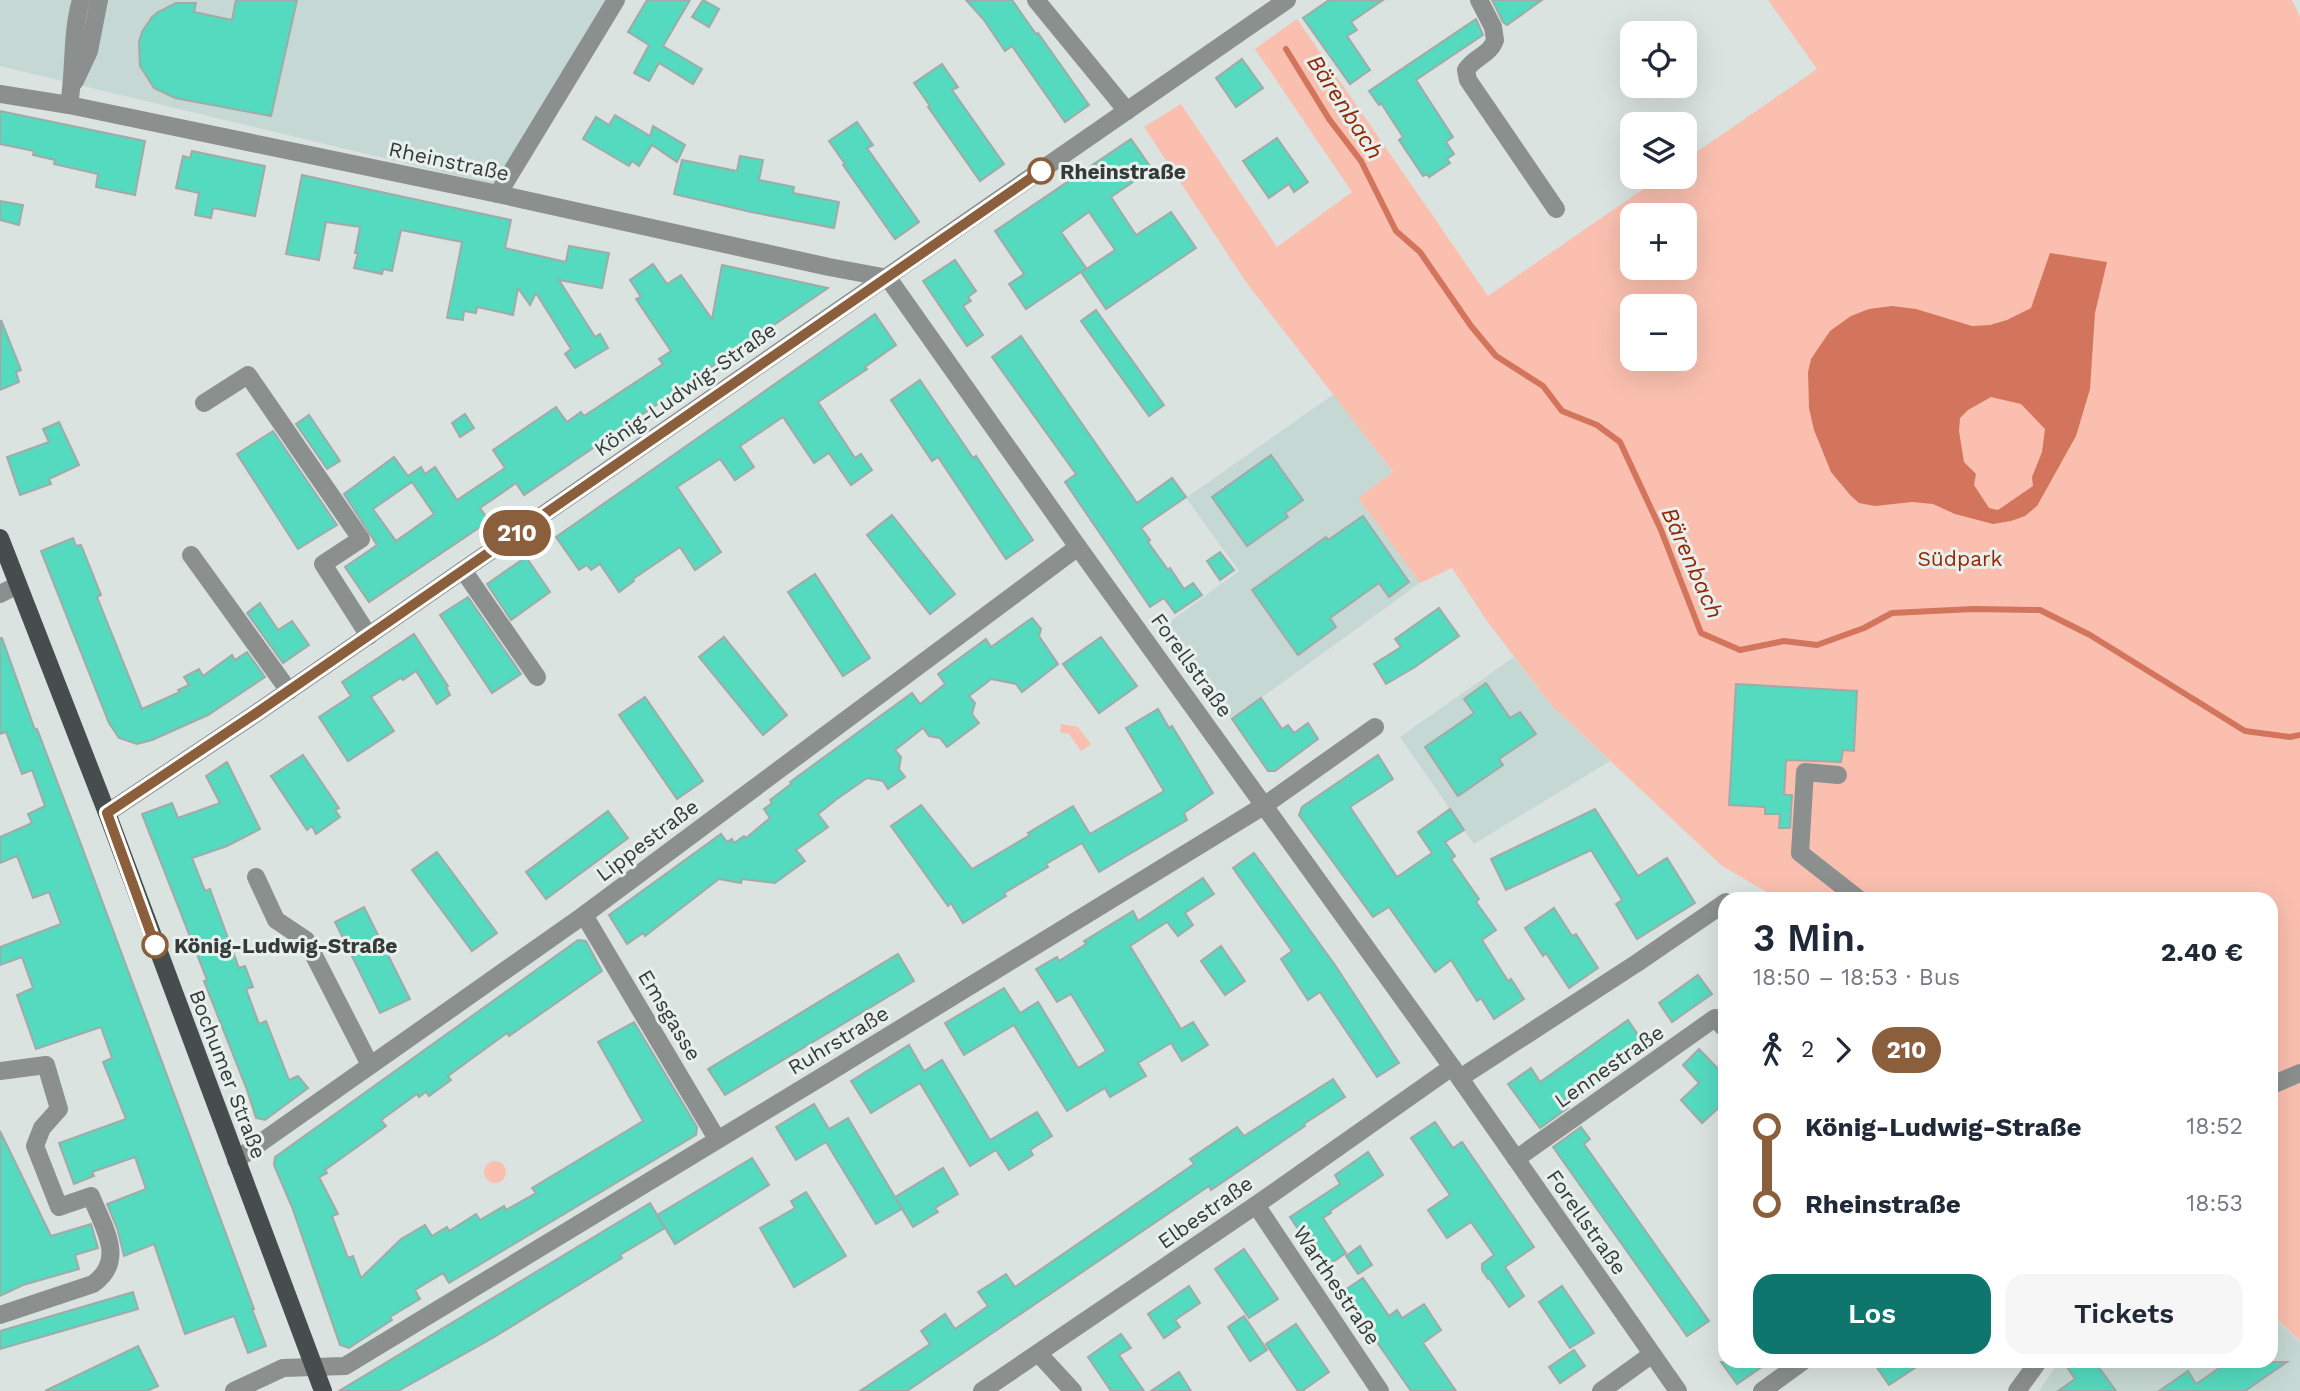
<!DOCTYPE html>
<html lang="de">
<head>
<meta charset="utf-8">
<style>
  :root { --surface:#fff; --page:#f6f6f7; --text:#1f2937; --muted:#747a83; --accent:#0f766e }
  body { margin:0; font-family:"Work Sans",sans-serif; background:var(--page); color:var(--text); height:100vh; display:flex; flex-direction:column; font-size:26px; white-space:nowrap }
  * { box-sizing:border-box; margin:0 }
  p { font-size:23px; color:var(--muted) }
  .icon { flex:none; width:38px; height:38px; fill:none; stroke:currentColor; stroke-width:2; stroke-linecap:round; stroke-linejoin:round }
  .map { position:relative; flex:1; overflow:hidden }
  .details { position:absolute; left:1718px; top:892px; width:560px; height:476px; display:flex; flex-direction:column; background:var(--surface); border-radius:21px; box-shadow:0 7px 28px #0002 }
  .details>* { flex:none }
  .badge { padding:0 14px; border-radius:23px; font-size:24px; line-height:46px }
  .controls { position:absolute; left:1620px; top:21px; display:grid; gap:14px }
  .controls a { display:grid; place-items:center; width:77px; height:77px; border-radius:14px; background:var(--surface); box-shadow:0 7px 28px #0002; font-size:35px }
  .map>.badge { position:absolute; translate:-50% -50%; box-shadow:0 0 0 4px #fff }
  .legs { display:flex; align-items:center; gap:10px; height:77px; padding:0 35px; font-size:23px }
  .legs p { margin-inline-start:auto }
  .summary { display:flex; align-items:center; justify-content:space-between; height:119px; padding:0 35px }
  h1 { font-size:38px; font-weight:600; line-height:52px }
  .cta { display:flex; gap:14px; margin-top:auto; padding:14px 35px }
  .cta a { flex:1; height:80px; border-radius:21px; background:var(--accent); color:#fff; font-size:28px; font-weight:600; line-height:80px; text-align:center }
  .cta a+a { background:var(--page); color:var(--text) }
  ul { padding:0 35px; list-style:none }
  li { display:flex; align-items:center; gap:24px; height:77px; font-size:26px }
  li i { display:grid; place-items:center; width:10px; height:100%; margin:0 9px; background:currentColor }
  li i::after { content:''; width:18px; height:18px; margin:-9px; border:5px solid; border-radius:50%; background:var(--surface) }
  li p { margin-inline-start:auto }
  li:first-child i { background:linear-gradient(#0000 50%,currentColor 0) }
  li:last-child i { background:linear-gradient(currentColor 50%,#0000 0) }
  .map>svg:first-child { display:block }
  .built { fill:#c6d8d3 }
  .green { fill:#fabfaf; fill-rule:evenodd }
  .water { fill:#d3755c; fill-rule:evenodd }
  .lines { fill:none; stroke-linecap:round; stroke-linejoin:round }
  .stream { stroke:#d3755c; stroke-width:6 }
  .building { fill:#54dabf; stroke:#a1aaa8; stroke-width:2; fill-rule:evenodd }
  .minor { stroke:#8b8f8e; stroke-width:18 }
  .major { stroke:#474d4c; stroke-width:18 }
  .line-1-casing { stroke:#fff; stroke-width:16 }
  .line-1 { stroke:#8b5e3c; stroke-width:10 }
  .stop-1-dot { fill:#fff; stroke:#8b5e3c; stroke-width:3.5 }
  .labels { text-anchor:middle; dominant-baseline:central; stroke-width:6; stroke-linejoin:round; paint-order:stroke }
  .street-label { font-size:21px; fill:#363a39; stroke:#e7f0ed }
  .stop-label { font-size:21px; font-weight:bold; fill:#363a39; stroke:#e7f0ed; text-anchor:start }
  .park-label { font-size:21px; fill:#982701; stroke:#e7f0ed }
  .water-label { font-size:23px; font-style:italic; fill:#952400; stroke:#e7f0ed }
</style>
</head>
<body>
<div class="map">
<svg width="2300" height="1391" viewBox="0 0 2300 1391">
  <rect width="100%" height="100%" fill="#dae3e0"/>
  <g class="built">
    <path d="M0 0H616L496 185 0 66Z"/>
    <path d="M1334 394 1393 473 1359 499 1420 583 1232 719 1164 626 1239 571 1186 498Z"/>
    <path d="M1514 657 1552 706 1610 761 1474 844 1400 737Z"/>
    <path d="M2272 1316 2300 1342V1391H2039L2059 1362H2272Z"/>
  </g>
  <g class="green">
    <path d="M1768 0H2292L2300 17V1341L2272 1315V900L1779 899 1722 866 1552 706 1487 621 1452 568 1420 583 1358 498 1393 472 1246 282 1144 127 1181 104 1277 247 1352 192 1255 49 1297 19 1488 296 1661 177H1685V160L1817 69ZM1633 215H1685V268H1633ZM1633 306H1685V359H1633Z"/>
    <path d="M1061 724 1078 727 1091 744 1081 751 1069 734 1060 732Z"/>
    <circle cx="495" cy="1172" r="11"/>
  </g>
  <path class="water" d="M2050 253 2107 262 2095 313 2090 389 2076 436 2037 506 2025 516 2011 521 1993 524 1955 514 1933 504 1912 502 1875 506 1859 503 1851 496 1831 472 1814 430 1809 408 1808 372 1811 359 1830 331 1851 316 1869 309 1892 306 1916 309 1972 326 1990 325 2007 320 2031 308ZM1991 397 2021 404 2045 429 2042 452 2032 477 2033 486 1998 510 1989 508 1974 485 1976 474 1964 462 1959 431 1960 418 1968 410Z"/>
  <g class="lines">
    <path class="stream" d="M1286 49 1329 119 1361 161 1396 231 1420 252 1471 326 1496 356 1543 386 1562 411 1597 425 1620 442 1661 530 1701 633 1740 650 1784 641 1817 645 1864 628 1892 613 1974 609 2040 610 2090 635 2245 731 2290 737 2300 735"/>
  </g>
  <g class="building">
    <path d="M236 0H297L271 116 175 98 154 88 140 66 139 42 142 32 152 17 158 12 176 3H196L194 12 232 20Z"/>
    <path d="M647 0H690L663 46 702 69 693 84 659 63 649 81 634 73 649 45 628 32Z"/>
    <path d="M703 0 719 9 709 27 692 17Z"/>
    <path d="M966 0H1012L1036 34 1038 33 1089 105 1065 122 1012 46 1005 51 984 20Z"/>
    <path d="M1329 0H1383L1351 22 1357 30 1347 36 1370 70 1350 84 1303 18Z"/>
    <path d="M1492 0H1542L1507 25 1503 22Z"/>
    <path d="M1476 19 1483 35 1416 80 1453 137 1446 142 1454 154 1447 159 1450 163 1429 177 1427 174 1423 176 1399 140 1403 137 1381 103 1379 105 1369 91Z"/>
    <path d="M1242 59 1263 88 1236 107 1216 78Z"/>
    <path d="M942 64 958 87 952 90 1004 164 980 181 928 107 930 106 914 83Z"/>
    <path d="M0 111 145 141 135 195 96 187 98 174 54 164 55 160 33 155 34 151 0 144Z"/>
    <path d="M615 115 650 136 653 126 685 145 677 162 652 145 639 166 632 161 629 166 583 139 596 117 609 125Z"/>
    <path d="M857 122 873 145 867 148 919 222 895 239 843 165 845 164 829 141Z"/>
    <path d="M1277 138 1308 182 1294 192 1289 184 1269 198 1243 161Z"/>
    <path d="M1131 139 1152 169 1111 197 1136 235 1171 212 1196 248 1106 309 1081 272 1026 309 1009 284 1024 274 995 231ZM1089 212 1115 250 1082 272 1086 268 1061 232Z"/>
    <path d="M192 151 265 166 255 216 213 208 211 218 195 215 199 193 176 188 183 156 190 158Z"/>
    <path d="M740 156 763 160 759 180 794 187 793 193 839 202 834 228 751 212 674 194 682 160 737 171Z"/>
    <path d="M302 175 511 220 505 248 566 262 569 246 609 253 602 288 559 280 595 337 600 334 608 348 575 368 565 354 571 349 536 293 530 305 518 288 513 315 477 307 476 313 464 311 463 320 447 318 462 242 401 230 392 271 383 269 382 274 354 268 358 253H355L360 227 326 222 319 260 286 254Z"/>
    <path d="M0 201 23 205 19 225 0 220Z"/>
    <path d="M955 260 976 291 968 297 971 301 963 306 983 335 967 346 923 281Z"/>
    <path d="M653 264 667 284 681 275 712 319 722 265 828 288 524 495 516 483 480 508 489 521 369 602 345 567 377 545 344 494 394 457 408 476 421 467 425 474 435 467 457 500 505 468 493 450 556 407 567 422 581 412 584 416 663 364 659 359 671 351 636 299 641 297 630 280ZM412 482 434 514 396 541 373 509Z"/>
    <path d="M1096 310 1164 405 1149 416 1081 321Z"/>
    <path d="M875 314 896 345 865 367 867 369 818 402 855 458 861 454 872 470 851 485 829 453 814 463 783 417 740 446 754 467 735 480 720 459 677 487 721 552 695 570 680 547 633 579 634 581 619 592 600 564 591 570 587 565 579 570 556 537Z"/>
    <path d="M1 320 21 370 16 372 19 382 0 390Z"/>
    <path d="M1021 336 1137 503 1172 478 1186 497 1141 528 1150 540 1148 542 1168 570 1170 568 1184 589 1193 583 1202 595 1175 613 1164 598 1150 607 1065 482 1076 474 992 357Z"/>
    <path d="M920 380 973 458 976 456 1033 540 1006 559 938 457 932 461 891 400Z"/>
    <path d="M465 414 474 428 460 437 452 423Z"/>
    <path d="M309 415 340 461 327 469 296 424Z"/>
    <path d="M59 422 79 465 49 479 51 484 20 495 7 457 49 442 43 429Z"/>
    <path d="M273 431 337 525 298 549 237 454Z"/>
    <path d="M1271 455 1303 500 1285 513 1288 517 1247 546 1212 497Z"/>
    <path d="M892 515 955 594 930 614 867 535Z"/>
    <path d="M1363 516 1409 582 1389 597 1379 583 1330 618 1336 627 1298 655 1252 590 1326 537 1328 540Z"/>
    <path d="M73 538 76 546 81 545 101 595 97 597 142 709 180 692 178 690 189 685 184 677 199 669 203 676 232 655 235 660 247 652 265 677 208 715 152 740 137 744 119 738 109 723 41 551Z"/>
    <path d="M1220 552 1234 570 1220 580 1207 561Z"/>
    <path d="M526 557 550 592 511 620 487 584Z"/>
    <path d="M815 574 870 658 843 676 788 592Z"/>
    <path d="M468 597 521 674 492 693 440 615Z"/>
    <path d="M260 603 278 630 292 621 309 645 283 663 247 613Z"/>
    <path d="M1439 608 1459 636 1415 667 1386 684 1374 664 1401 647 1395 639Z"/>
    <path d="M1032 618 1041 629 1039 636 1058 664 1022 692 1016 684 991 679 985 684 969 696 975 703 972 714 979 723 947 747 940 738 929 736 923 728 895 750 901 757 899 769 905 777 888 789 883 781 867 778 837 799 818 814 828 827 796 850 805 861 775 883 742 879 741 883 719 879 645 936 643 933 627 944 609 915 721 834 727 842 732 839 734 843 744 836 746 838 770 818 764 809 772 803 770 800 791 784 790 782 912 693 920 704 945 684 938 674 986 639 991 647Z"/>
    <path d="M414 634 448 686 446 687 450 695 437 704 416 671 403 680 401 678 371 697 394 731 348 761 319 717 351 696 342 682Z"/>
    <path d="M724 637 787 715 763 735 699 657Z"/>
    <path d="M1101 637 1137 686 1099 713 1063 664Z"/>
    <path d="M0 638H2L35 730 37 729 76 831 254 1309H252L266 1346 248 1353 234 1316 185 1334 154 1244 124 1256 117 1228 107 1204 146 1189 135 1157 92 1172 94 1176 74 1184 59 1143 126 1119 103 1062 112 1058 101 1027 36 1049 17 995 33 988 22 957 0 965V947L61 924 49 892 33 898 17 856 0 863V837L32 823 28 814 45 806 32 770 22 774 6 732 0 734Z"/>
    <path d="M1486 683 1510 718 1520 712 1536 734 1499 759 1503 765 1458 796 1425 747 1474 713 1464 699Z"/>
    <path d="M1736 684 1857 691 1854 751 1843 750 1841 762 1786 760 1784 795H1792L1790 828H1779L1780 814H1765V807L1729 805Z"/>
    <path d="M645 697 703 781 677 799 619 715Z"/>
    <path d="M1261 698 1282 729 1288 725 1294 733 1308 723 1318 739 1275 771H1268L1232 719Z"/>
    <path d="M1158 709 1169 728 1172 726 1213 793 1184 813 1187 820 1099 872 1082 843 1046 864 1048 867 1004 893 1006 896 963 923 951 903 948 906 891 826 921 805 972 869 1030 835 1028 833 1073 806 1090 834 1164 791 1126 728Z"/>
    <path d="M303 755 339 808 335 810 340 817 316 834 312 826 307 830 271 776Z"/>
    <path d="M1378 755 1393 779 1350 807 1397 877 1432 853 1418 832 1450 809 1464 830 1445 842 1455 856 1451 859 1479 899 1476 902 1496 930 1482 940 1508 981 1511 979 1524 999 1494 1019 1481 998 1477 1001 1451 960 1435 972 1389 907 1373 917 1299 815 1302 807Z"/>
    <path d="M227 762 260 829 227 846 192 858 205 891 210 889 239 968 245 966 253 987 246 989 259 1024 266 1021 289 1080 298 1076 308 1088 265 1120 256 1118 247 1090 204 981 207 980 142 814 172 803 178 818 220 803 206 776Z"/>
    <path d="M1595 809 1638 876 1667 858 1695 903 1637 939 1616 904 1622 900 1591 850 1506 890 1491 859Z"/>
    <path d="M608 811 628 838 546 899 526 872Z"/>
    <path d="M437 852 497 933 472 951 412 870Z"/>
    <path d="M1254 853 1335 965 1399 1063 1377 1077 1320 992 1308 1000 1281 959 1292 951 1233 868Z"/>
    <path d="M1203 878 1214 894 1185 913 1193 925 1178 936 1167 922 1130 946 1181 1029 1193 1022 1208 1045 1182 1061 1171 1043 1138 1063 1146 1076 1110 1097 1105 1088 1067 1111 1014 1025 964 1055 945 1023 1004 988 1020 1013 1038 1002 1078 1068 1106 1051 1071 994 1057 1002 1036 969 1057 957 1059 961 1086 944 1084 941 1133 911 1138 921Z"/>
    <path d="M364 907 410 999 380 1013 335 922Z"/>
    <path d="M1554 908 1572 936 1576 934 1598 968 1569 988 1546 953 1543 956 1525 928Z"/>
    <path d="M578 940 586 941 602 971 509 1036 507 1033 448 1076 451 1080 429 1096 426 1092 419 1097 417 1094 381 1120 386 1126 325 1170 327 1173 319 1177 338 1214 332 1216 348 1258 353 1256 361 1278 401 1239 425 1225 432 1236 447 1227 449 1231 476 1214 480 1220 504 1206 506 1210 536 1193 532 1188 643 1121 598 1042 634 1022 697 1127 696 1135 449 1283 443 1273 415 1290 420 1299 390 1317 392 1320 349 1348 340 1345 292 1207 274 1165 275 1157Z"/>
    <path d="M1221 946 1245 981 1225 995 1201 961Z"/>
    <path d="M898 954 914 981 725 1095 708 1069Z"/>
    <path d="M1698 975 1712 994 1672 1022 1659 1003Z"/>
    <path d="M1628 1020 1644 1044 1563 1101 1568 1108 1540 1128 1508 1084 1531 1068 1540 1082Z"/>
    <path d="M909 1045 924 1071 942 1060 990 1140 1037 1112 1052 1136 1030 1150 1033 1155 1009 1170 996 1150 970 1166 920 1083 871 1113 851 1081Z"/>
    <path d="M1699 1049 1726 1077V1101L1702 1123 1681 1100 1699 1083 1683 1065Z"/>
    <path d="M1333 1079 1345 1097 1304 1124 1305 1126 1211 1190 1209 1186 907 1391H860L930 1344 921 1331 945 1314 955 1329 988 1306 978 1292 1006 1274 1015 1287 1194 1164 1190 1159 1237 1127 1244 1136Z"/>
    <path d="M814 1104 829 1129 848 1118 895 1197 943 1168 958 1194 935 1208 938 1212 913 1227 896 1199 902 1209 876 1224 826 1142 796 1160 776 1127Z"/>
    <path d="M1435 1122 1453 1148 1462 1142 1534 1247 1505 1267 1524 1296 1509 1307 1489 1278 1488 1279 1482 1270V1264L1494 1255 1471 1222 1447 1238 1428 1210 1450 1195 1411 1138Z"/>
    <path d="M1581 1127 1590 1139 1584 1144 1709 1321 1687 1336 1553 1147Z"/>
    <path d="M0 1131 51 1236 91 1224 98 1248 75 1255 79 1269 23 1285 0 1296Z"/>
    <path d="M1368 1152 1383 1175 1330 1211 1331 1213 1323 1218 1346 1253 1324 1268 1290 1217 1340 1184 1335 1175Z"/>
    <path d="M752 1158 769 1185 675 1244 657 1215Z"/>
    <path d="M806 1192 846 1256 794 1287 760 1228 795 1208 791 1201Z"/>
    <path d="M650 1203 665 1228 620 1255 622 1258 491 1339 398 1391H339Z"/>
    <path d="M1360 1246 1372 1265 1358 1274 1346 1256Z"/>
    <path d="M1244 1249 1278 1299 1249 1318 1215 1269Z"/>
    <path d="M1363 1278 1389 1316 1397 1310 1402 1318 1424 1304 1441 1330 1423 1343 1456 1391H1411L1342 1292Z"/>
    <path d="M1189 1286 1200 1303 1175 1320 1180 1327 1164 1338 1148 1314Z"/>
    <path d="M1562 1286 1594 1333 1570 1348 1539 1302Z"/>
    <path d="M133 1292 138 1309 0 1349V1331Z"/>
    <path d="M1244 1316 1267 1350 1250 1361 1228 1327Z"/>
    <path d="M1296 1324 1329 1372 1302 1391H1298L1266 1344Z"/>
    <path d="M1121 1334 1131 1348 1119 1355 1144 1391H1111L1088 1357Z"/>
    <path d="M138 1346 158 1386 147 1391H45Z"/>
    <path d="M1574 1350 1585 1366 1560 1383 1549 1367Z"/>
    <path d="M1721 1362H1769L1737 1384Z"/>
    <path d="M1873 1362H1924L1889 1385Z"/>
    <path d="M2076 1362H2095L2116 1391H2058L2075 1379 2067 1367Z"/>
    <path d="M2228 1362H2287L2245 1391H2159L2188 1371 2196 1384Z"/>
    <path d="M1179 1372 1191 1391H1151Z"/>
  </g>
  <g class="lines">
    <g class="minor">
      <path d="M1036 0 1127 111"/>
      <path d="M1479 0 1493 27 1495 40C1490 55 1474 57 1466 70L1468 80 1556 209"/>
      <path d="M75 81 89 51 99 0"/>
      <path d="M0 94 69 105 498 194 829 267 888 278 1078 547 1452 1067 1678 1391"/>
      <path d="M69 105C75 70 71 35 81 0"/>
      <path d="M498 194 616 0"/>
      <path d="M204 403 248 375 361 539 323 564 369 636"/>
      <path d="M191 555 289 691"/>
      <path d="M463 570 537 677"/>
      <path d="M0 594 18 585"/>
      <path d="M1838 775 1805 772 1800 853 1860 900"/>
      <path d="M107 813 255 714 1287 0"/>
      <path d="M256 877 276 920 306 940 370 1065"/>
      <path d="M584 915 717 1139"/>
      <path d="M0 1071 46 1065 59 1109 42 1128 35 1146 59 1207 91 1196C103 1227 127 1260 93 1284L0 1315"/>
      <path d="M1460 1078 1637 963 1726 902"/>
      <path d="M2272 1085 2300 1073"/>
      <path d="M1516 1159 1715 1018 1726 1030"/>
      <path d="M236 1160 584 915 1078 547"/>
      <path d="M1256 1205 1380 1391"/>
      <path d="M1039 1354 1073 1391"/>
      <path d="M234 1391 283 1368 345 1366 828 1073 1265 805 1375 727"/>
      <path d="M982 1391 1256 1205 1452 1067"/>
      <path d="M1601 1391 1651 1355"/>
      <path d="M1762 1391 1802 1362"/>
      <path d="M2017 1391 2038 1362"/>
    </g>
    <path class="major" d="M0 538 107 813 323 1391"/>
  </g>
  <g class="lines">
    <g class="line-1-casing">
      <path id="line-1" d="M155 945 107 813 255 714 1041 171"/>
    </g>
    <use href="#line-1" class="line-1"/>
  </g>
  <g class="stop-1-dot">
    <circle cx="1041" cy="171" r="12"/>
    <circle cx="155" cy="945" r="12"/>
  </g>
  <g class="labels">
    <g class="street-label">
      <text transform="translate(449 161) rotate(12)">Rheinstraße</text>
      <text transform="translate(685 389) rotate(-35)">König-Ludwig-Straße</text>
      <text transform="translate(1192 665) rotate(54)">Forellstraße</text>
      <text transform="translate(647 840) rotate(-37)">Lippestraße</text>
      <text transform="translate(670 1015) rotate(59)">Emsgasse</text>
      <text transform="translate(838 1040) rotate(-31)">Ruhrstraße</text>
      <text transform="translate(1609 1066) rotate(-35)">Lennestraße</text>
      <text transform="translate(228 1074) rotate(69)">Bochumer Straße</text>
      <text transform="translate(1205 1212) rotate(-35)">Elbestraße</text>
      <text transform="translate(1587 1222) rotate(55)">Forellstraße</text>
      <text transform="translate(1337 1285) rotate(56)">Warthestraße</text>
    </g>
    <g class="stop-label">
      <text x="1060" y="171">Rheinstraße</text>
      <text x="174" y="945">König-Ludwig-Straße</text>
    </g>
    <g class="park-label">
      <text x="1960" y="558">Südpark</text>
    </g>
    <g class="water-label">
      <text transform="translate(1345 107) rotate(57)">Bärenbach</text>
      <text transform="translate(1692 563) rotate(66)">Bärenbach</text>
    </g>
  </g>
</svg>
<div class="controls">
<a><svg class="icon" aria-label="locate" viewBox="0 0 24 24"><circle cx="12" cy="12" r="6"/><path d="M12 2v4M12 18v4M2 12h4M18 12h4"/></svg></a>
<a><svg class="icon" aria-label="layers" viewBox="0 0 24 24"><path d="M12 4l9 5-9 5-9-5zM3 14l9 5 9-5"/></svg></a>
<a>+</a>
<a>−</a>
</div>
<b class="badge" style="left:517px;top:533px;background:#8b5e3c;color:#fff">210</b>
<section class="details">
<div class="summary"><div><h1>3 Min.</h1><p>18:50 – 18:53 · Bus</p></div><b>2.40 €</b></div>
<div class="legs"><svg class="icon" aria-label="walk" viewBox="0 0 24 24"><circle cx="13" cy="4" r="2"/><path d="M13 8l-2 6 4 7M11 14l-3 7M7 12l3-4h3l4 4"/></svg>2<svg class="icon" aria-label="forward" viewBox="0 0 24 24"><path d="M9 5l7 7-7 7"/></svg><b class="badge" style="background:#8b5e3c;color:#fff">210</b></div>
<ul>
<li><i style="color:#8b5e3c"></i><b>König-Ludwig-Straße</b><p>18:52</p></li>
<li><i style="color:#8b5e3c"></i><b>Rheinstraße</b><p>18:53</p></li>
</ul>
<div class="cta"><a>Los</a><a>Tickets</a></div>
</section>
</div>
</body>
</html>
